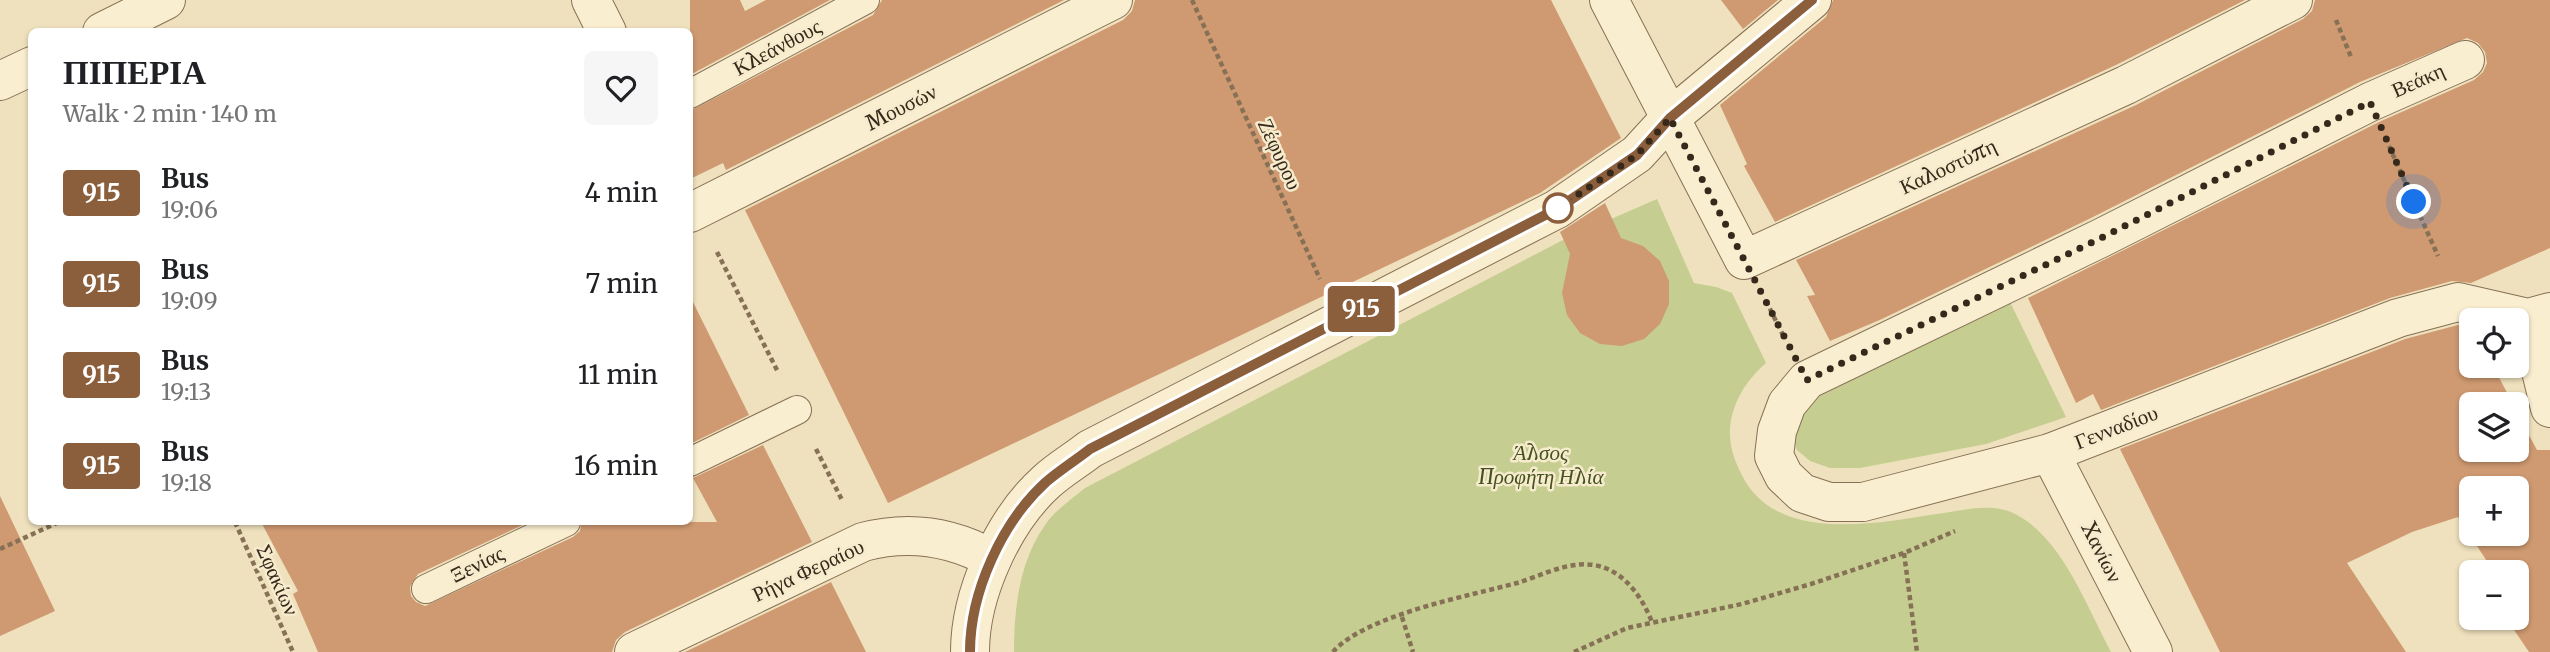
<!DOCTYPE html>
<html lang="en">
<head>
<meta charset="utf-8">
<style>
  :root { --surface:#fff; --page:#f6f6f6; --text:#202124; --muted:#757577 }
  body { margin:0; font-family:Merriweather,serif; background:var(--page); color:var(--text); height:100vh; display:flex; flex-direction:column; font-size:26px; white-space:nowrap }
  * { box-sizing:border-box; margin:0 }
  p { font-size:23px; color:var(--muted) }
  .icon { flex:none; width:38px; height:38px; fill:none; stroke:currentColor; stroke-width:2; stroke-linecap:round; stroke-linejoin:round }
  .map { position:relative; flex:1; overflow:hidden }
  .drawer { position:absolute; left:28px; top:28px; width:665px; height:497px; display:flex; flex-direction:column; background:var(--surface); border-radius:10px; box-shadow:0 2px 5px #0004 }
  .drawer>* { flex:none }
  .badge { padding:0 14px; border-radius:5px; font-size:24px; line-height:46px }
  .buttons { position:absolute; left:2459px; top:308px; display:grid; gap:14px }
  .buttons a { display:grid; place-items:center; width:70px; height:70px; border-radius:10px; background:var(--surface); box-shadow:0 2px 5px #0004; font-size:35px }
  .you { position:absolute; width:35px; height:35px; margin:-18px; border:5px solid #fff; border-radius:50%; background:#1a73e8; box-shadow:0 0 0 10px #1a73e833 }
  .map>.badge { position:absolute; translate:-50% -50%; box-shadow:0 0 0 4px #fff }
  .round { display:grid; place-items:center; flex:none; width:74px; height:74px; border-radius:10px; background:var(--page) }
  .overview { display:flex; align-items:center; justify-content:space-between; height:119px; padding:0 35px }
  h1 { font-size:33px; font-weight:600; line-height:52px }
  ul { padding:0; list-style:none }
  li { display:flex; align-items:center; gap:21px; height:91px; padding:0 35px }
  li div { flex:1 }
  li b { display:block; font-size:26px }
  li em { font-style:normal }
  li .badge { min-width:77px; font-weight:700; text-align:center }
  .map>svg:first-child { display:block }
  .green { fill:#c5cd91 }
  .building { fill:#cf9a71; fill-rule:evenodd }
  .lines { fill:none; stroke-linecap:round; stroke-linejoin:round }
  .lane-casing { stroke:#877156; stroke-width:30 }
  .street-casing { stroke:#877156; stroke-width:40 }
  .path { stroke:#877156; stroke-width:4.5; stroke-dasharray:5 3.5; stroke-linecap:butt }
  .lane { stroke:#faeed0; stroke-width:28 }
  .street { stroke:#faeed0; stroke-width:38 }
  .line-casing { stroke:#fff; stroke-width:16 }
  .line { stroke:#8b5e3c; stroke-width:10 }
  .walk { stroke:#36291b; stroke-width:7; stroke-dasharray:0 12.6 }
  .stop-dot { fill:#fff; stroke:#8b5e3c; stroke-width:3.5 }
  .labels { text-anchor:middle; dominant-baseline:central; stroke-width:5; stroke-linejoin:round; paint-order:stroke }
  .street-label { font-size:21px; fill:#36291b; stroke:#f6ebcc }
  .park-label { font-size:21px; font-style:italic; fill:#455321; stroke:#f6ebcc }
</style>
</head>
<body>
<div class="map">
<svg width="2550" height="652" viewBox="0 0 2550 652">
  <rect width="100%" height="100%" fill="#efe1bd"/>
  <g class="green">
    <path d="M1657 199 1694 283 1716 287 1732 293 1766 363C1748 379 1736 396 1731 420 1727 443 1734 461 1745 481 1782 543 1878 523 1937 514 1960 511 1989 503 2011 512 2060 533 2087 607 2111 652H1014C1014 609 1019 562 1045 525 1054 511 1072 499 1085 488L1563 240Z"/>
    <path d="M2010 302 2066 417 1986 444 1860 468H1830L1810 461 1797 450 1791 436 1810 401Z"/>
  </g>
  <g class="building">
    <path d="M690 0H740L745 11 766 0H830L690 75Z"/>
    <path d="M882 0H1064L726 170 723 163 690 179V111L873 15Z"/>
    <path d="M1135 0H1551L1621 138 1540 193 888 503 745 210 1123 20 1132 11Z"/>
    <path d="M1721 0H1778L1743 29Z"/>
    <path d="M1833 0H2245L2116 65 1775 222 1744 166 1747 164 1720 105 1826 17Z"/>
    <path d="M2315 0H2550V248L2471 283 2452 281 2390 298 2101 410 2093 394 2076 403 2028 298 2379 122 2474 80 2483 72 2487 63 2485 52 2478 43 2467 38 2360 82 2091 218 1882 319 1830 341 1807 296 1815 295 1796 260 2136 105 2303 19 2312 11Z"/>
    <path d="M1605 203 1621 238 1643 246 1660 261 1669 281V304L1660 324 1644 339 1622 346 1600 344 1580 333 1567 315 1562 293 1570 254 1560 232Z"/>
    <path d="M690 296 749 415 690 444Z"/>
    <path d="M2458 325 2471 327V366H2493L2513 404H2471V450H2516V411L2537 450H2550V652H2529L2506 618H2516V572H2494L2458 517 2412 532 2347 563 2406 652H2220L2120 449 2405 339ZM2471 488H2516V534H2471Z"/>
    <path d="M763 445 812 542 625 632 616 640 612 652H318L293 594 298 591 261 522H529L418 574 410 587 411 596 416 602 425 606 573 537 580 531 582 522H717L693 478Z"/>
    <path d="M0 496 55 611 0 636Z"/>
    <path d="M831 582 866 652H685Z"/>
  </g>
  <g class="lines">
    <g class="lane-casing">
      <g id="lane">
        <path d="M690 94 865 0"/>
        <path d="M690 462 797 410"/>
        <path d="M426 589 566 522"/>
      </g>
    </g>
    <g class="street-casing">
      <g id="street">
        <path d="M591 0 607 32"/>
        <path d="M1609 0 1744 260 2126 85 2293 0"/>
        <path d="M102 32 166 0"/>
        <path d="M2465 60 2370 102 2101 238 1807 380 1787 404 1777 431 1774 456 1784 476 1802 493 1829 502H1863L2050 453 2398 318 2458 302 2528 318 2550 312"/>
        <path d="M0 81 32 66"/>
        <path d="M690 213 1113 0"/>
        <path d="M2528 318 2550 408"/>
        <path d="M2050 453 2153 652"/>
        <path d="M634 652 863 542C909 530 951 536 992 559"/>
        <path d="M970 652C970 594 1003 521 1046 482 1059 470 1076 460 1090 449L1557 209 1637 154 1670 118 1812 0"/>
      </g>
    </g>
    <g class="path">
      <path d="M1192 0 1320 279"/>
      <path d="M2336 20 2351 57"/>
      <path d="M2389 146 2438 256"/>
      <path d="M717 252 778 372"/>
      <path d="M1766 301 1784 337"/>
      <path d="M816 449 842 500"/>
      <path d="M235 522 293 652"/>
      <path d="M0 549 59 522"/>
      <path d="M1904 553 1917 652"/>
      <path d="M1402 617 1413 652"/>
      <path d="M1333 652C1365 615 1469 596 1517 583 1541 576 1567 561 1594 565 1624 570 1642 597 1652 622"/>
      <path d="M1574 652 1627 628 1742 604 1811 584 1904 553 1955 531"/>
    </g>
    <use href="#lane" class="lane"/>
    <use href="#street" class="street"/>
  </g>
  <g class="lines">
    <g class="line-casing">
      <path id="line" d="M970 652C970 592 1002 522 1046 482 1060 470 1076 460 1090 449L1557 209 1637 155 1670 118 1812 0"/>
    </g>
    <use href="#line" class="line"/>
    <path class="walk" d="M1558 208 1637 155 1670 118 1807 380 2101 238 2370 102 2414 202"/>
  </g>
  <circle class="stop-dot" cx="1558" cy="208" r="14"/>
  <g class="labels">
    <g class="street-label">
      <text transform="translate(777 47) rotate(-28)">Κλεάνθους</text>
      <text transform="translate(2418 80) rotate(-24)">Βεάκη</text>
      <text transform="translate(901 107) rotate(-27)">Μουσών</text>
      <text transform="translate(1280 154) rotate(65)">Ζέφυρου</text>
      <text transform="translate(1948 166) rotate(-25)">Καλοστύπη</text>
      <text transform="translate(2116 427) rotate(-21)">Γενναδίου</text>
      <text transform="translate(2102 552) rotate(63)">Χανίων</text>
      <text transform="translate(477 564) rotate(-26)">Ξενίας</text>
      <text transform="translate(808 570) rotate(-25)">Ρήγα Φεραίου</text>
      <text transform="translate(278 580) rotate(66)">Σφακίων</text>
    </g>
    <g class="park-label">
      <text x="1541" y="452">Άλσος<tspan x="1541" dy="24">Προφήτη Ηλία</tspan></text>
    </g>
  </g>
</svg>
<div class="buttons">
<a><svg class="icon" aria-label="locate" viewBox="0 0 24 24"><circle cx="12" cy="12" r="6"/><path d="M12 2v4M12 18v4M2 12h4M18 12h4"/></svg></a>
<a><svg class="icon" aria-label="layers" viewBox="0 0 24 24"><path d="M12 4l9 5-9 5-9-5zM3 14l9 5 9-5"/></svg></a>
<a>+</a>
<a>−</a>
</div>
<div class="you" style="left:2414px;top:202px"></div>
<b class="badge" style="left:1361px;top:309px;background:#8b5e3c;color:#fff">915</b>
<section class="drawer">
<div class="overview"><div><h1>ΠΙΠΕΡΙΑ</h1><p>Walk · 2 min · 140 m</p></div><a class="round"><svg class="icon" aria-label="heart" viewBox="0 0 24 24"><path d="M12 20l-8-8c-3-5 5-10 8-4 3-6 11-1 8 4z"/></svg></a></div>
<ul>
<li><span class="badge" style="background:#8b5e3c;color:#fff">915</span><div><b>Bus</b><p>19:06</p></div><em>4 min</em></li>
<li><span class="badge" style="background:#8b5e3c;color:#fff">915</span><div><b>Bus</b><p>19:09</p></div><em>7 min</em></li>
<li><span class="badge" style="background:#8b5e3c;color:#fff">915</span><div><b>Bus</b><p>19:13</p></div><em>11 min</em></li>
<li><span class="badge" style="background:#8b5e3c;color:#fff">915</span><div><b>Bus</b><p>19:18</p></div><em>16 min</em></li>
</ul>
</section>
</div>
</body>
</html>
